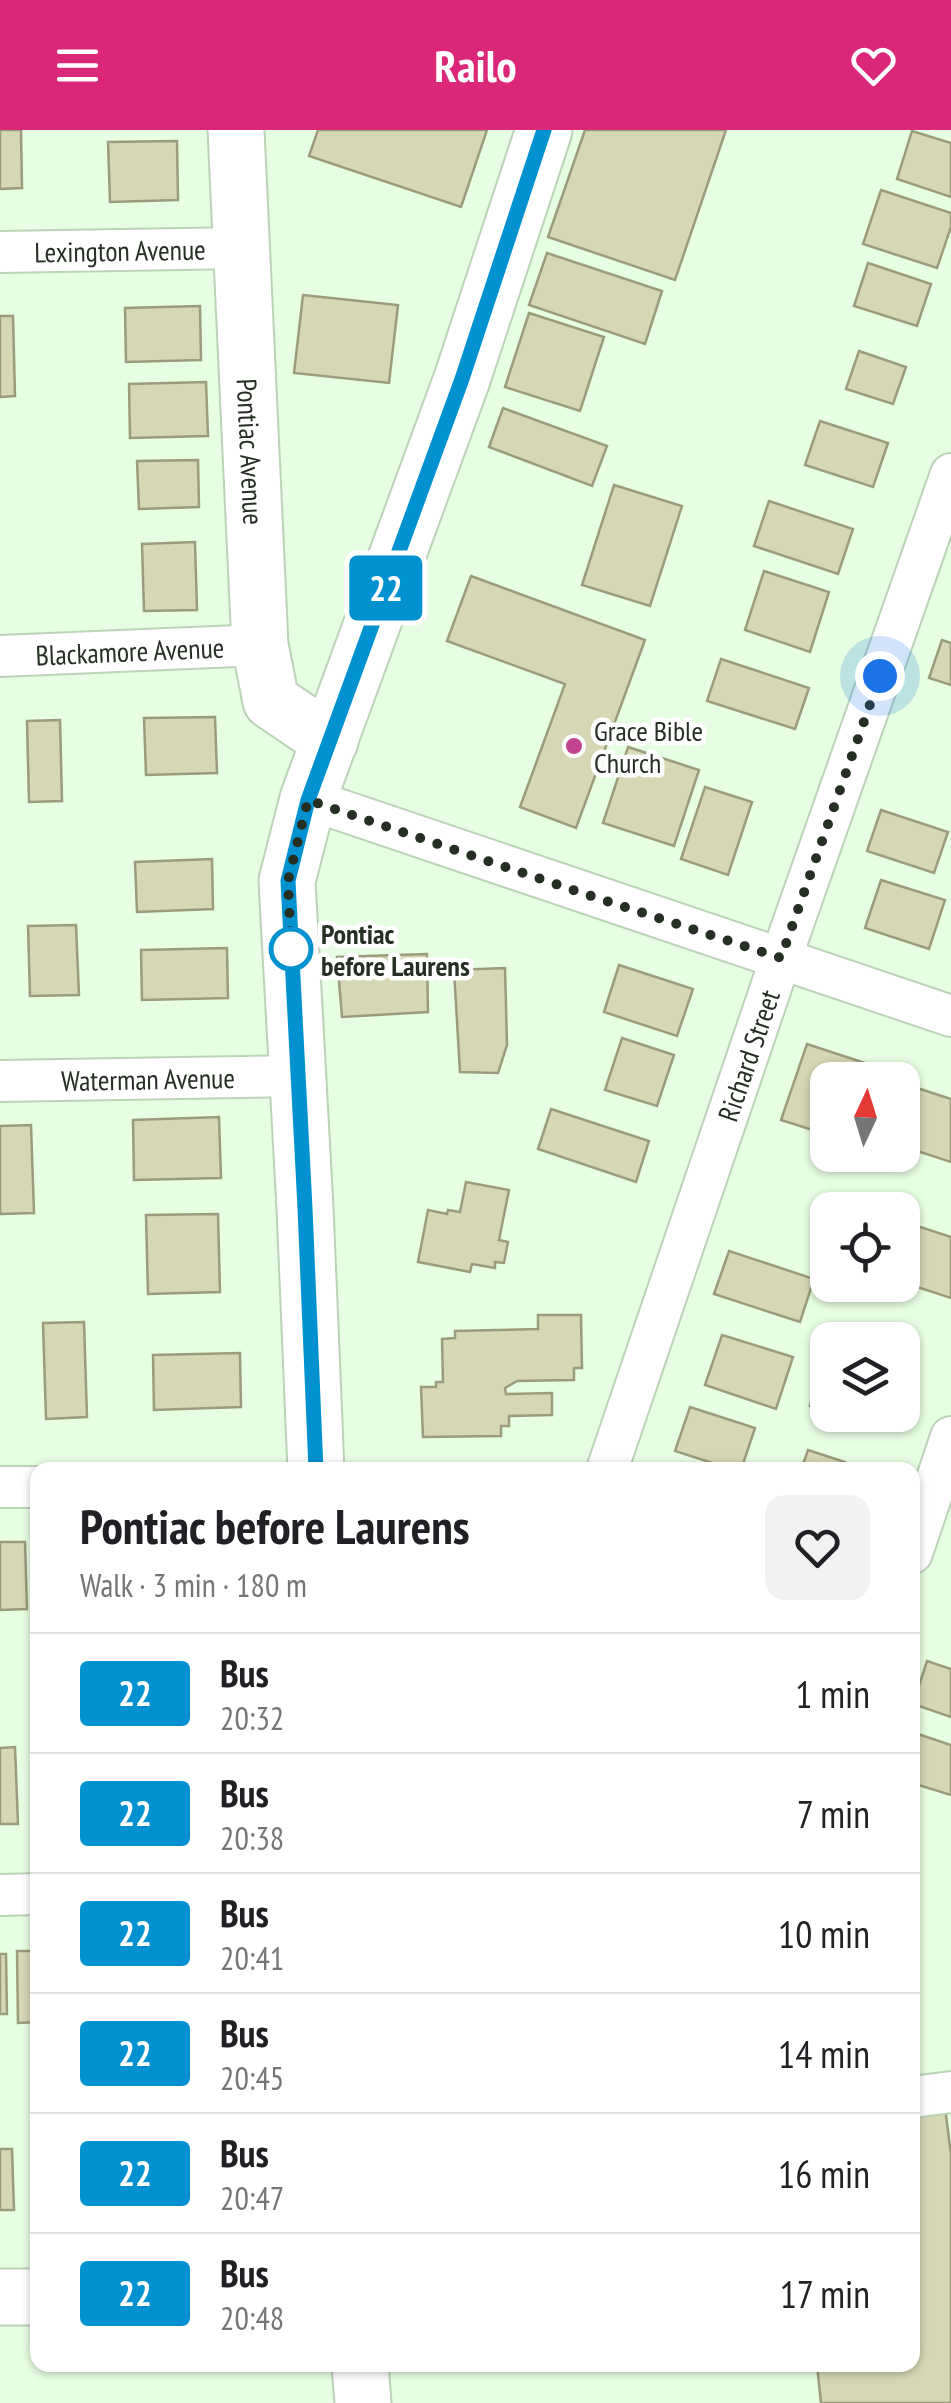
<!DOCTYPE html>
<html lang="en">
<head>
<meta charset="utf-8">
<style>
  :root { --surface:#fff; --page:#f2f2f2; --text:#202124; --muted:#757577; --line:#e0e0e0; --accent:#db2777 }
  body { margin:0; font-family:"PT Sans Narrow",sans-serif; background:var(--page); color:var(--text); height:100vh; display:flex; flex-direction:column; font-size:38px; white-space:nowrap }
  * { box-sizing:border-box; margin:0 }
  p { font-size:32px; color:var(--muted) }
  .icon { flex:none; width:55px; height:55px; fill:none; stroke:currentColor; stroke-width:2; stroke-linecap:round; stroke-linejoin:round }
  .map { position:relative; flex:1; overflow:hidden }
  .panel { position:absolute; left:30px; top:1332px; width:890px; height:910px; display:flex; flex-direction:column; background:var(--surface); border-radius:20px; box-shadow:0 2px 8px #0004 }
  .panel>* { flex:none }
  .badge { padding:0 20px; border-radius:8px; font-size:35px; line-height:65px }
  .needle { width:65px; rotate:4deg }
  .controls { position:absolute; left:810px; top:932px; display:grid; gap:20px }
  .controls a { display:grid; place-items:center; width:110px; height:110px; border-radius:20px; background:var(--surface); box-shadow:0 2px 8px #0004; font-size:50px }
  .you { position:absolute; width:50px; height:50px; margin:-25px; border:8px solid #fff; border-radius:50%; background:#1a73e8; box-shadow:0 0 0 15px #1a73e833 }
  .map>.badge { position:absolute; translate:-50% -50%; box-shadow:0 0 0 5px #fff }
  .round { display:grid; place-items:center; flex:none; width:105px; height:105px; border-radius:20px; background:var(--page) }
  .headline { display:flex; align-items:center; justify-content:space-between; height:170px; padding:0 50px }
  h1 { font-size:48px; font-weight:700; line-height:75px }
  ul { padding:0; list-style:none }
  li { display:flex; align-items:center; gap:30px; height:120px; padding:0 50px; border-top:2px solid var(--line) }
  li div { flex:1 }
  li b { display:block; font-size:38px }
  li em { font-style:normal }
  li .badge { min-width:110px; font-weight:700; text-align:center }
  header { display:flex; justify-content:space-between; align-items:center; height:130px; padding:0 50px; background:var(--accent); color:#fff; font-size:45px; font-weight:700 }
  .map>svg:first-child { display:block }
  .building { fill:#d5d7b5; stroke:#9a9c7b; stroke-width:2.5 }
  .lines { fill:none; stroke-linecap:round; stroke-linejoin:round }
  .street-casing { stroke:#bbd3b7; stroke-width:44 }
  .secondary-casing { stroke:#bbd3b7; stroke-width:59 }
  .street { stroke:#fff; stroke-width:40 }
  .secondary { stroke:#fff; stroke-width:55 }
  .line-casing { stroke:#fff; stroke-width:22 }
  .line { stroke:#0092d0; stroke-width:15 }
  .walk { stroke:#262f24; stroke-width:10; stroke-dasharray:0 18 }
  .poi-dot { fill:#c2438f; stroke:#fff; stroke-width:4 }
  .stop-dot { fill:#fff; stroke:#0092d0; stroke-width:5 }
  .labels { text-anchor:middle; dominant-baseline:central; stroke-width:9; stroke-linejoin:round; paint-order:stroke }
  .street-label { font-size:28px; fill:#262f24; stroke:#fff }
  .poi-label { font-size:28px; fill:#262f24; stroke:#fff; text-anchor:start }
  .stop-label { font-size:28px; font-weight:bold; fill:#262f24; stroke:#fff; text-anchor:start }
</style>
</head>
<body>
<header><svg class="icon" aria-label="menu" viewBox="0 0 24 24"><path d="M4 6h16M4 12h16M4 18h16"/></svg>Railo<svg class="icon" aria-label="heart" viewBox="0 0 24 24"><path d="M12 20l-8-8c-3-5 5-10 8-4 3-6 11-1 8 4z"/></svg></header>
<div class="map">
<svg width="951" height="2273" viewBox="0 0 951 2273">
  <rect width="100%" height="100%" fill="#e6fee2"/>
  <g class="building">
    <path d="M0 0H21L22 58 0 59Z"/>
    <path d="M318 0H487L461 77 309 26Z"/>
    <path d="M585 0H726L675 150 548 107Z"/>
    <path d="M912 1 951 13V67L897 49Z"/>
    <path d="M177 11 178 70 110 72 108 12Z"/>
    <path d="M881 60 951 83V97L937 138 863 114Z"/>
    <path d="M547 123 662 161 645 214 529 175Z"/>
    <path d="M868 133 931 154 917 196 854 176Z"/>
    <path d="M303 165 398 175 389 253 294 243Z"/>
    <path d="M200 176 201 230 126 232 125 178Z"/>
    <path d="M529 183 604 207 580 281 505 257Z"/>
    <path d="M0 186H13L15 266 0 267Z"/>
    <path d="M859 221 906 237 893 274 846 259Z"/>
    <path d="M206 252 208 306 130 308 129 254Z"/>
    <path d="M503 278 607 316 592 356 489 317Z"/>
    <path d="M820 291 888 313 873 357 805 335Z"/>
    <path d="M198 330 199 377 139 379 137 331Z"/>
    <path d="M614 355 682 376 650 476 582 455Z"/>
    <path d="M769 371 853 399 838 444 754 416Z"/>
    <path d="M195 412 197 480 144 481 142 414Z"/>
    <path d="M764 441 829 462 810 522 745 500Z"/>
    <path d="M471 446 645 510 576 698 520 677 565 554 447 511Z"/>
    <path d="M942 510 951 513V555L929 548Z"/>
    <path d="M721 529 809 558 795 599 707 571Z"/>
    <path d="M215 587 217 643 146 645 144 588Z"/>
    <path d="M60 590 62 671 29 672 27 591Z"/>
    <path d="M628 617 699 640 674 716 603 693Z"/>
    <path d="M705 657 752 672 728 745 681 729Z"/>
    <path d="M881 680 948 702 934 743 867 721Z"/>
    <path d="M212 729 213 779 137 782 135 732Z"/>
    <path d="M881 750 945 770 929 819 865 798Z"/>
    <path d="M76 795 79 865 30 866 28 796Z"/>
    <path d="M227 818 228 868 142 870 141 820Z"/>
    <path d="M427 824 428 882 342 887 337 827Z"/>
    <path d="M619 835 693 859 677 906 604 882Z"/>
    <path d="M505 838 507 915 498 943 460 942 454 840Z"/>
    <path d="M622 908 674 925 657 976 605 960Z"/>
    <path d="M807 914 871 935 866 950H828V1005L781 990Z"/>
    <path d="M902 953 951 969V1032L902 1016Z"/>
    <path d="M551 979 649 1011 636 1052 538 1019Z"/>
    <path d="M219 987 221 1048 134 1050 133 990Z"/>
    <path d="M31 995 34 1083 0 1084V996Z"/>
    <path d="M466 1052 509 1060 499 1110 508 1112 504 1133 495 1132V1138L472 1134 470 1142 418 1132 428 1080 447 1084 448 1080 460 1082Z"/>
    <path d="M218 1084 220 1162 148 1164 146 1085Z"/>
    <path d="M902 1091 951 1107V1168L902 1152Z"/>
    <path d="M729 1121 814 1149 800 1192 714 1164Z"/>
    <path d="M538 1185H581L582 1238H574V1250L517 1251 505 1258 506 1264 552 1263V1285L509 1286V1296H501V1306L423 1307 421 1257H436V1252H443L442 1209 455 1208V1201L538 1199Z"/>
    <path d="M84 1192 87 1287 46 1289 43 1193Z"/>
    <path d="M722 1205 793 1227 776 1279 705 1255Z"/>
    <path d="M240 1223 241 1277 154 1280 153 1225Z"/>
    <path d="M824 1234 828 1235V1281L810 1276Z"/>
    <path d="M690 1277 755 1298 741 1340H734L675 1321Z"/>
    <path d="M808 1320 845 1332 843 1340H801Z"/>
    <path d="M0 1412H25L27 1479 0 1480Z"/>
    <path d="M927 1531 951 1539V1587L913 1574Z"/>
    <path d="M912 1602 951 1615V1665L912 1653Z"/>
    <path d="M15 1617 18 1694H0V1618Z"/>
    <path d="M17 1821H38V1892L18 1893Z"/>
    <path d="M0 1824H6L7 1884H0Z"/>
    <path d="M945 1977 951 2025V2273H821L817 2235H912V1981Z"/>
    <path d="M0 2019H12L14 2080H0Z"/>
  </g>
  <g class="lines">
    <g class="street-casing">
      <g id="street">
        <path id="s1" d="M0 122 242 118"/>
        <path id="s2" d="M0 526 260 515"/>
        <path d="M308 669 951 886"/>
        <path id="s3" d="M0 951 297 946"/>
        <path id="s4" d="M607 1340 781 828 951 344"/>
        <path d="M0 1357H38"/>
        <path d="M912 1423 951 1307"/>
        <path d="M0 1765 38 1764"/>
        <path d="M912 1967 951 1962"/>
      </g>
    </g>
    <g class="secondary-casing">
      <g id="secondary">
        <path id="s5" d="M236 0 260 515 271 571 330 611"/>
        <path d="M316 1340 305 1078 287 751 308 669 462 249 544 0"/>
        <path d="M0 2167H38"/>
        <path d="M360 2235 363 2273"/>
      </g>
    </g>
    <use href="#street" class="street"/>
    <use href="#secondary" class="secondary"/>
  </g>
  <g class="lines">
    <g class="line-casing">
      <path id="line" d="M316 1340 305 1078 288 751 308 670 462 249 544 0"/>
    </g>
    <use href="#line" class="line"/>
    <path class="walk" d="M291 819 288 751 308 670 585 764 781 828 880 546"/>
  </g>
  <circle class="poi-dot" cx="574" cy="616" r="10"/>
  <circle class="stop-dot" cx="291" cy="819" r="20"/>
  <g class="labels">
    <g class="street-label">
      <text stroke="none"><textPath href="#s1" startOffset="120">Lexington Avenue</textPath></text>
      <text stroke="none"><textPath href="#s5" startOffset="322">Pontiac Avenue</textPath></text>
      <text stroke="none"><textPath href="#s2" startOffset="130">Blackamore Avenue</textPath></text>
      <text stroke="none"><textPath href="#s4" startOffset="438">Richard Street</textPath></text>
      <text stroke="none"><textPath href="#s3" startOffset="148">Waterman Avenue</textPath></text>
    </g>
    <g class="poi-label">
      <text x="594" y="600">Grace Bible<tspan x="594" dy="32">Church</tspan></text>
    </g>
    <g class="stop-label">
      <text x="321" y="803">Pontiac<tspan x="321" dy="32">before Laurens</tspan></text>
    </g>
  </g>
</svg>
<div class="controls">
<a><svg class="needle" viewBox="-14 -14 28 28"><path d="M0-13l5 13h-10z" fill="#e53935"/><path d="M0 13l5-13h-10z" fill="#757577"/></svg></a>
<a><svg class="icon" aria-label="locate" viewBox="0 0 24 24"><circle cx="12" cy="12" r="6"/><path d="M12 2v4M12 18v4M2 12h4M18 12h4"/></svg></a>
<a><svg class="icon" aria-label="layers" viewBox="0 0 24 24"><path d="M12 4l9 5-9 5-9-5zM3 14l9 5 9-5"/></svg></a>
</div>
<div class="you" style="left:880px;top:546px"></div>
<b class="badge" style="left:386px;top:458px;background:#0092d0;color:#fff">22</b>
<section class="panel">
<div class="headline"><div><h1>Pontiac before Laurens</h1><p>Walk · 3 min · 180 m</p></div><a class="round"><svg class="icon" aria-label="heart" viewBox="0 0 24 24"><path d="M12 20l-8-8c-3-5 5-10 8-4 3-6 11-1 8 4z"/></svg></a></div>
<ul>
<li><span class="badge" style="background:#0092d0;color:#fff">22</span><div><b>Bus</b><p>20:32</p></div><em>1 min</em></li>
<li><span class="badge" style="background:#0092d0;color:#fff">22</span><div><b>Bus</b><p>20:38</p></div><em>7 min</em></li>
<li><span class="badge" style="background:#0092d0;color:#fff">22</span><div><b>Bus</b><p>20:41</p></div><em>10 min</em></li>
<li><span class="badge" style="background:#0092d0;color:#fff">22</span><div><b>Bus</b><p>20:45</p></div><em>14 min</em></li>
<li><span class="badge" style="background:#0092d0;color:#fff">22</span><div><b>Bus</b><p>20:47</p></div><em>16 min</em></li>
<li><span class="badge" style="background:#0092d0;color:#fff">22</span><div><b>Bus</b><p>20:48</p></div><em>17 min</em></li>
</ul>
</section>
</div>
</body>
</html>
